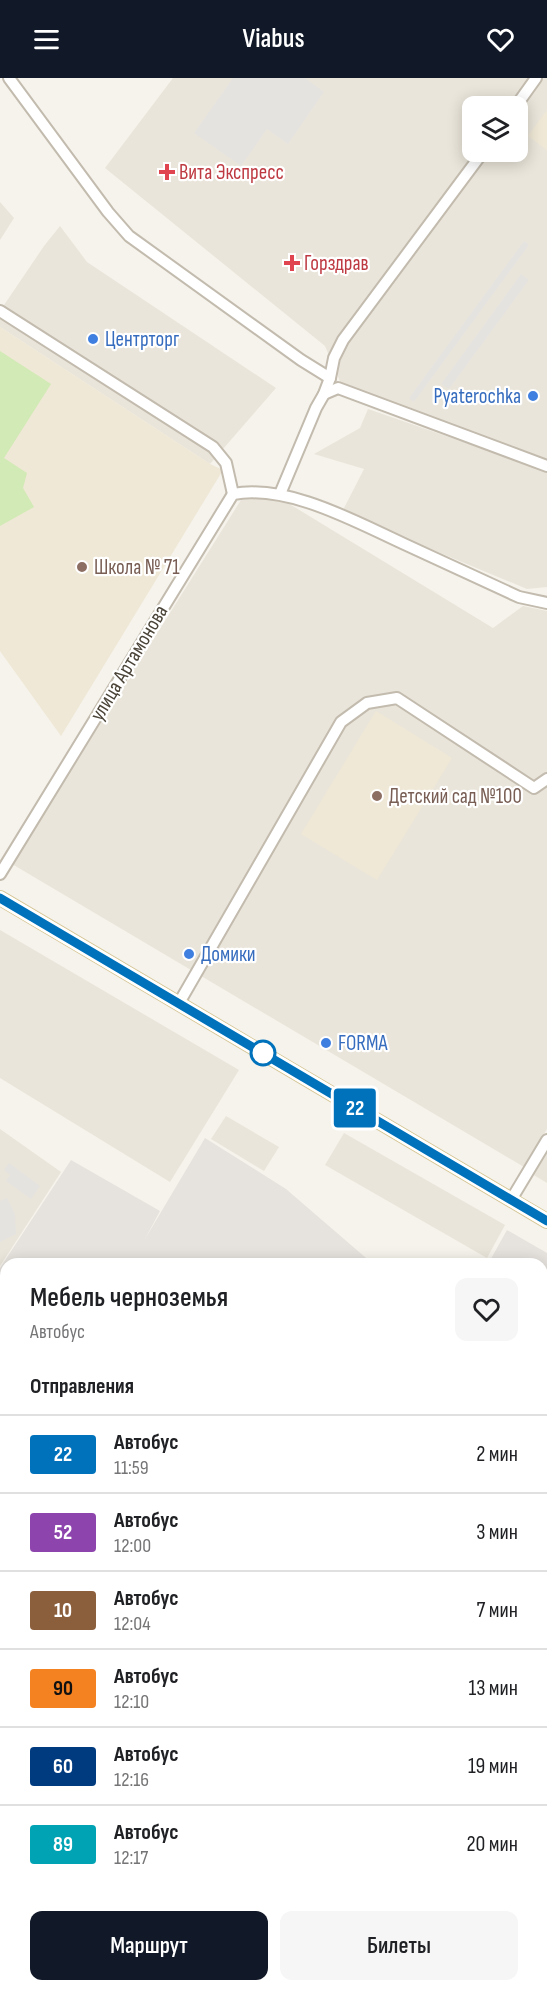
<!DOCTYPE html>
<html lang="ru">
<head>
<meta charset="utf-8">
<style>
  :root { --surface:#fff; --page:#f6f6f6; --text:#202124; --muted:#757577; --line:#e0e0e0; --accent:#111827 }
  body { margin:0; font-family:"Sofia Sans Condensed",sans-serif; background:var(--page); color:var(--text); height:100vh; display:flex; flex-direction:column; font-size:22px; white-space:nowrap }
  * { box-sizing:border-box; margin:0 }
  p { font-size:20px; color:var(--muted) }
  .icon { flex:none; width:33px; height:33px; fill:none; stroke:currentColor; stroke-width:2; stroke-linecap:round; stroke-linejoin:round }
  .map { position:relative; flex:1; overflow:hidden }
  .panel { position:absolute; left:0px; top:1180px; width:548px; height:734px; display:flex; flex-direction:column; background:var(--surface); border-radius:18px 18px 0 0; box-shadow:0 3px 15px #0003 }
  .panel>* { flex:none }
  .badge { padding:0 12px; border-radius:4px; font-size:21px; line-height:39px }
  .tools { position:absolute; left:462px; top:18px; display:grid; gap:12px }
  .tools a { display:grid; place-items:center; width:66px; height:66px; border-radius:12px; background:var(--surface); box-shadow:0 3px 15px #0003; font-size:30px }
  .map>.badge { position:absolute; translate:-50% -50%; box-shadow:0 0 0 3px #fff }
  h2 { padding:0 30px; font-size:22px; line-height:54px }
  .round { display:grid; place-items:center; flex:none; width:63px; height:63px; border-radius:12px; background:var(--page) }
  .headline { display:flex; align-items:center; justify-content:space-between; height:102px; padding:0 30px }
  h1 { font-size:28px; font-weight:600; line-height:45px }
  .cta { display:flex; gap:12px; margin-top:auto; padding:12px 30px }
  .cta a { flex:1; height:69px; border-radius:12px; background:var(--accent); color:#fff; font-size:24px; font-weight:600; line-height:69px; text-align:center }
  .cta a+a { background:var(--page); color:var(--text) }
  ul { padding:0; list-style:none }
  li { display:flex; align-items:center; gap:18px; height:78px; padding:0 30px; border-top:2px solid var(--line) }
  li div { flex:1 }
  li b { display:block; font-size:22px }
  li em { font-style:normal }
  li .badge { min-width:66px; font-weight:700; text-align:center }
  header { display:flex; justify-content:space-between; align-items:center; height:78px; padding:0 30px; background:var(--accent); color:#fff; font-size:27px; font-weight:600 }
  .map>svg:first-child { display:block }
  .residential { fill:#eae5da; fill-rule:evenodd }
  .industrial { fill:#e6e2dd }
  .education { fill:#efe8d6 }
  .green { fill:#d2eab5 }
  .parking { fill:#e5e3e0 }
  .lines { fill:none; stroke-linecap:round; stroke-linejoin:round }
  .minor-casing { stroke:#c2bbae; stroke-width:14 }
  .secondary-casing { stroke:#d6c79b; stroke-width:16 }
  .minor { stroke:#fff; stroke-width:10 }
  .secondary { stroke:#fff3cd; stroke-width:14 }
  .rail-casing { stroke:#9a9a9a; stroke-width:6 }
  .rail { stroke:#fff; stroke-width:4; stroke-dasharray:11; stroke-linecap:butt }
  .line-casing { stroke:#fff; stroke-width:14 }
  .line { stroke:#0072bc; stroke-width:9 }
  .health-dot { fill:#e0444e; stroke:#fff; stroke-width:2 }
  .shop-dot { fill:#3f7fe0; stroke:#fff; stroke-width:2 }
  .education-dot { fill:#8d6e63; stroke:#fff; stroke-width:2 }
  .stop-dot { fill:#fff; stroke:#0072bc; stroke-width:3 }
  .labels { text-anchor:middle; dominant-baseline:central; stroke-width:4.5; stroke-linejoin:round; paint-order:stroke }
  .health-label { font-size:21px; fill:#be3a42; stroke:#fff; text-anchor:start }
  .shop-label { font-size:21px; fill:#366cbe; stroke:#fff; text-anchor:start }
  .education-label { font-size:21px; fill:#785e54; stroke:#fff; text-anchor:start }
  .street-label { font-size:21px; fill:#4b4439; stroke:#fff }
</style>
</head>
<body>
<header><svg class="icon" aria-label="menu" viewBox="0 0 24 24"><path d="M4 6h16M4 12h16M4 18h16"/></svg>Viabus<svg class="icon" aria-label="heart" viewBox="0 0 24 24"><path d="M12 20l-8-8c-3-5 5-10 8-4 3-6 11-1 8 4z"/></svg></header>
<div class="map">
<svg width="547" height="1913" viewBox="0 0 547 1913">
  <rect width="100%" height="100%" fill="#f6f3ec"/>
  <g class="residential">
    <path d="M173 0H547V381L341 306 325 268 105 90ZM472 28H518V74H472Z"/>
    <path d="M0 124 14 140 0 162Z"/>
    <path d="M60 148 87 184 276 310 210 386 0 249V233L44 168Z"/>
    <path d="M368 331 547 393V509L527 511 342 434 364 391 314 376 360 350Z"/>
    <path d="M278 419 493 550 523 528 547 533V1051L524 1089 12 786 241 422Z"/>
    <path d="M0 852 239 992 170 1104 0 1000Z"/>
    <path d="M226 1038 279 1069 264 1093 211 1061Z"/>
    <path d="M0 1051 61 1094 0 1188Z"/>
    <path d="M344 1055 505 1147 487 1180 325 1087Z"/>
    <path d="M547 1071V1105L532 1096Z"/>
  </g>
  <g class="industrial">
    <path d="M205 1060 286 1111 373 1186H6V1543L0 1538V1190L71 1082 160 1133 145 1161Z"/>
    <path d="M507 1152 547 1175V1826L542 1824V1186H488Z"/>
  </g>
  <g class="education">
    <path d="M547 32V72L528 58Z"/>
    <path d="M0 249 210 386 223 392 61 658 0 573Z"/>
    <path d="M376 633 452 680 377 802 301 756Z"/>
  </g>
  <g class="green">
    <path d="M0 273 51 306 4 380 27 395 23 410 34 429 0 448Z"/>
    <path d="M545 1316 547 1329V1366L542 1365V1322Z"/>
  </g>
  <g class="parking">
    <path d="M233 0H305L324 14 288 66 267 51 241 88 194 55Z"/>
    <path d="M524 163 529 167 414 324 409 320Z"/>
    <path d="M521 196 529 202 449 311 441 306Z"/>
    <path d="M9 1085 40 1108 31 1121 6 1103 10 1097 4 1092Z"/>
    <path d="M7 1120 15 1136 16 1156 0 1164V1123Z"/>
  </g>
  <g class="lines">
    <g class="minor-casing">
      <g id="minor">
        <path d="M9 0 108 134 129 158 301 282 330 300"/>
        <path d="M516 28 536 0"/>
        <path d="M0 233 213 369 226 385 233 416"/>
        <path d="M324 316 338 310 547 388"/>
        <path d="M280 416 316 330 324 316 330 300 334 280 343 262 483 74"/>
        <path d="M0 796 233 416C288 406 354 443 402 465 441 483 480 501 519 519L547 525"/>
        <path d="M179 925 341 644 367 625 397 620 534 710 547 701"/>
        <path d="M511 1122 547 1062"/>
      </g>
    </g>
    <g class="secondary-casing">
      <path id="secondary" d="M0 820 547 1143"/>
    </g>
    <use href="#minor" class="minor"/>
    <use href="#secondary" class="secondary"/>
    <g class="rail-casing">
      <g id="rail">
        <path d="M0 1481 6 1486"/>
        <path d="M0 1569 6 1574"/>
        <path d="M0 1581 6 1586"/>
        <path d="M0 1691 6 1694"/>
        <path d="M542 1713H547"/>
        <path d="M0 1725 6 1727"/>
        <path d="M542 1878 547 1880"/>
        <path d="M398 1908 408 1913"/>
        <path d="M421 1908 430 1913"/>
        <path d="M503 1908 506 1909"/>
      </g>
    </g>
    <use href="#rail" class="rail"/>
  </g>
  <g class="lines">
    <g class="line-casing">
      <path id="line" d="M0 820 547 1143"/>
    </g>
    <use href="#line" class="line"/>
  </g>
  <g class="health-dot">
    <path d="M164 85h6v6h6v6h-6v6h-6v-6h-6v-6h6z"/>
    <path d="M289 176h6v6h6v6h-6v6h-6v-6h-6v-6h6z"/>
  </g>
  <g class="shop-dot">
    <circle cx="93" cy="261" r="6"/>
    <circle cx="533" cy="318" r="6"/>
    <circle cx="189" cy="876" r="6"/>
    <circle cx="326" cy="965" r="6"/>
  </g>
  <g class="education-dot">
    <circle cx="82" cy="489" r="6"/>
    <circle cx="377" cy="718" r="6"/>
  </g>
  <circle class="stop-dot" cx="263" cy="975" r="12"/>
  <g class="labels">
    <g class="health-label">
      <text x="179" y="94">Вита Экспресс</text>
      <text x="304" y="185">Горздрав</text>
    </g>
    <g class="shop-label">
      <text x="105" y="261">Центрторг</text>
      <text x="521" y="318" text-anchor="end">Pyaterochka</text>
      <text x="201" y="876">Домики</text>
      <text x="338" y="965">FORMA</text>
    </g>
    <g class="education-label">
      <text x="94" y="489">Школа № 71</text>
      <text x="389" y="718">Детский сад №100</text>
    </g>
    <g class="street-label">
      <text transform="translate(129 585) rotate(-59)">улица Артамонова</text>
    </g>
  </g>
</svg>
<div class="tools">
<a><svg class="icon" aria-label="layers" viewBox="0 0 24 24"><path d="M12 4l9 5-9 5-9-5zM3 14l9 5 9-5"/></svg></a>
</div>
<b class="badge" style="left:355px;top:1030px;background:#0072bc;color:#fff">22</b>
<section class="panel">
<div class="headline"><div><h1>Мебель черноземья</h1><p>Автобус</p></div><a class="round"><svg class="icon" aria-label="heart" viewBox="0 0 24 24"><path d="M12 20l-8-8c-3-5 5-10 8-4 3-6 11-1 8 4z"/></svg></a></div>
<h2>Отправления</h2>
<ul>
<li><span class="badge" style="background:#0072bc;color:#fff">22</span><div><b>Автобус</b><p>11:59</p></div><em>2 мин</em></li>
<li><span class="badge" style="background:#8e44ad;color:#fff">52</span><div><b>Автобус</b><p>12:00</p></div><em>3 мин</em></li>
<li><span class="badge" style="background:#8b5e3c;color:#fff">10</span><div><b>Автобус</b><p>12:04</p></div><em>7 мин</em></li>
<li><span class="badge" style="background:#f58220;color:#111">90</span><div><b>Автобус</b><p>12:10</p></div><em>13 мин</em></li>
<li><span class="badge" style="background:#003b80;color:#fff">60</span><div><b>Автобус</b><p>12:16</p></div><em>19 мин</em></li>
<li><span class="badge" style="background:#00a3b4;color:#fff">89</span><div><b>Автобус</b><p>12:17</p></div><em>20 мин</em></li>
</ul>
<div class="cta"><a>Маршрут</a><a>Билеты</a></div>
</section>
</div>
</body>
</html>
